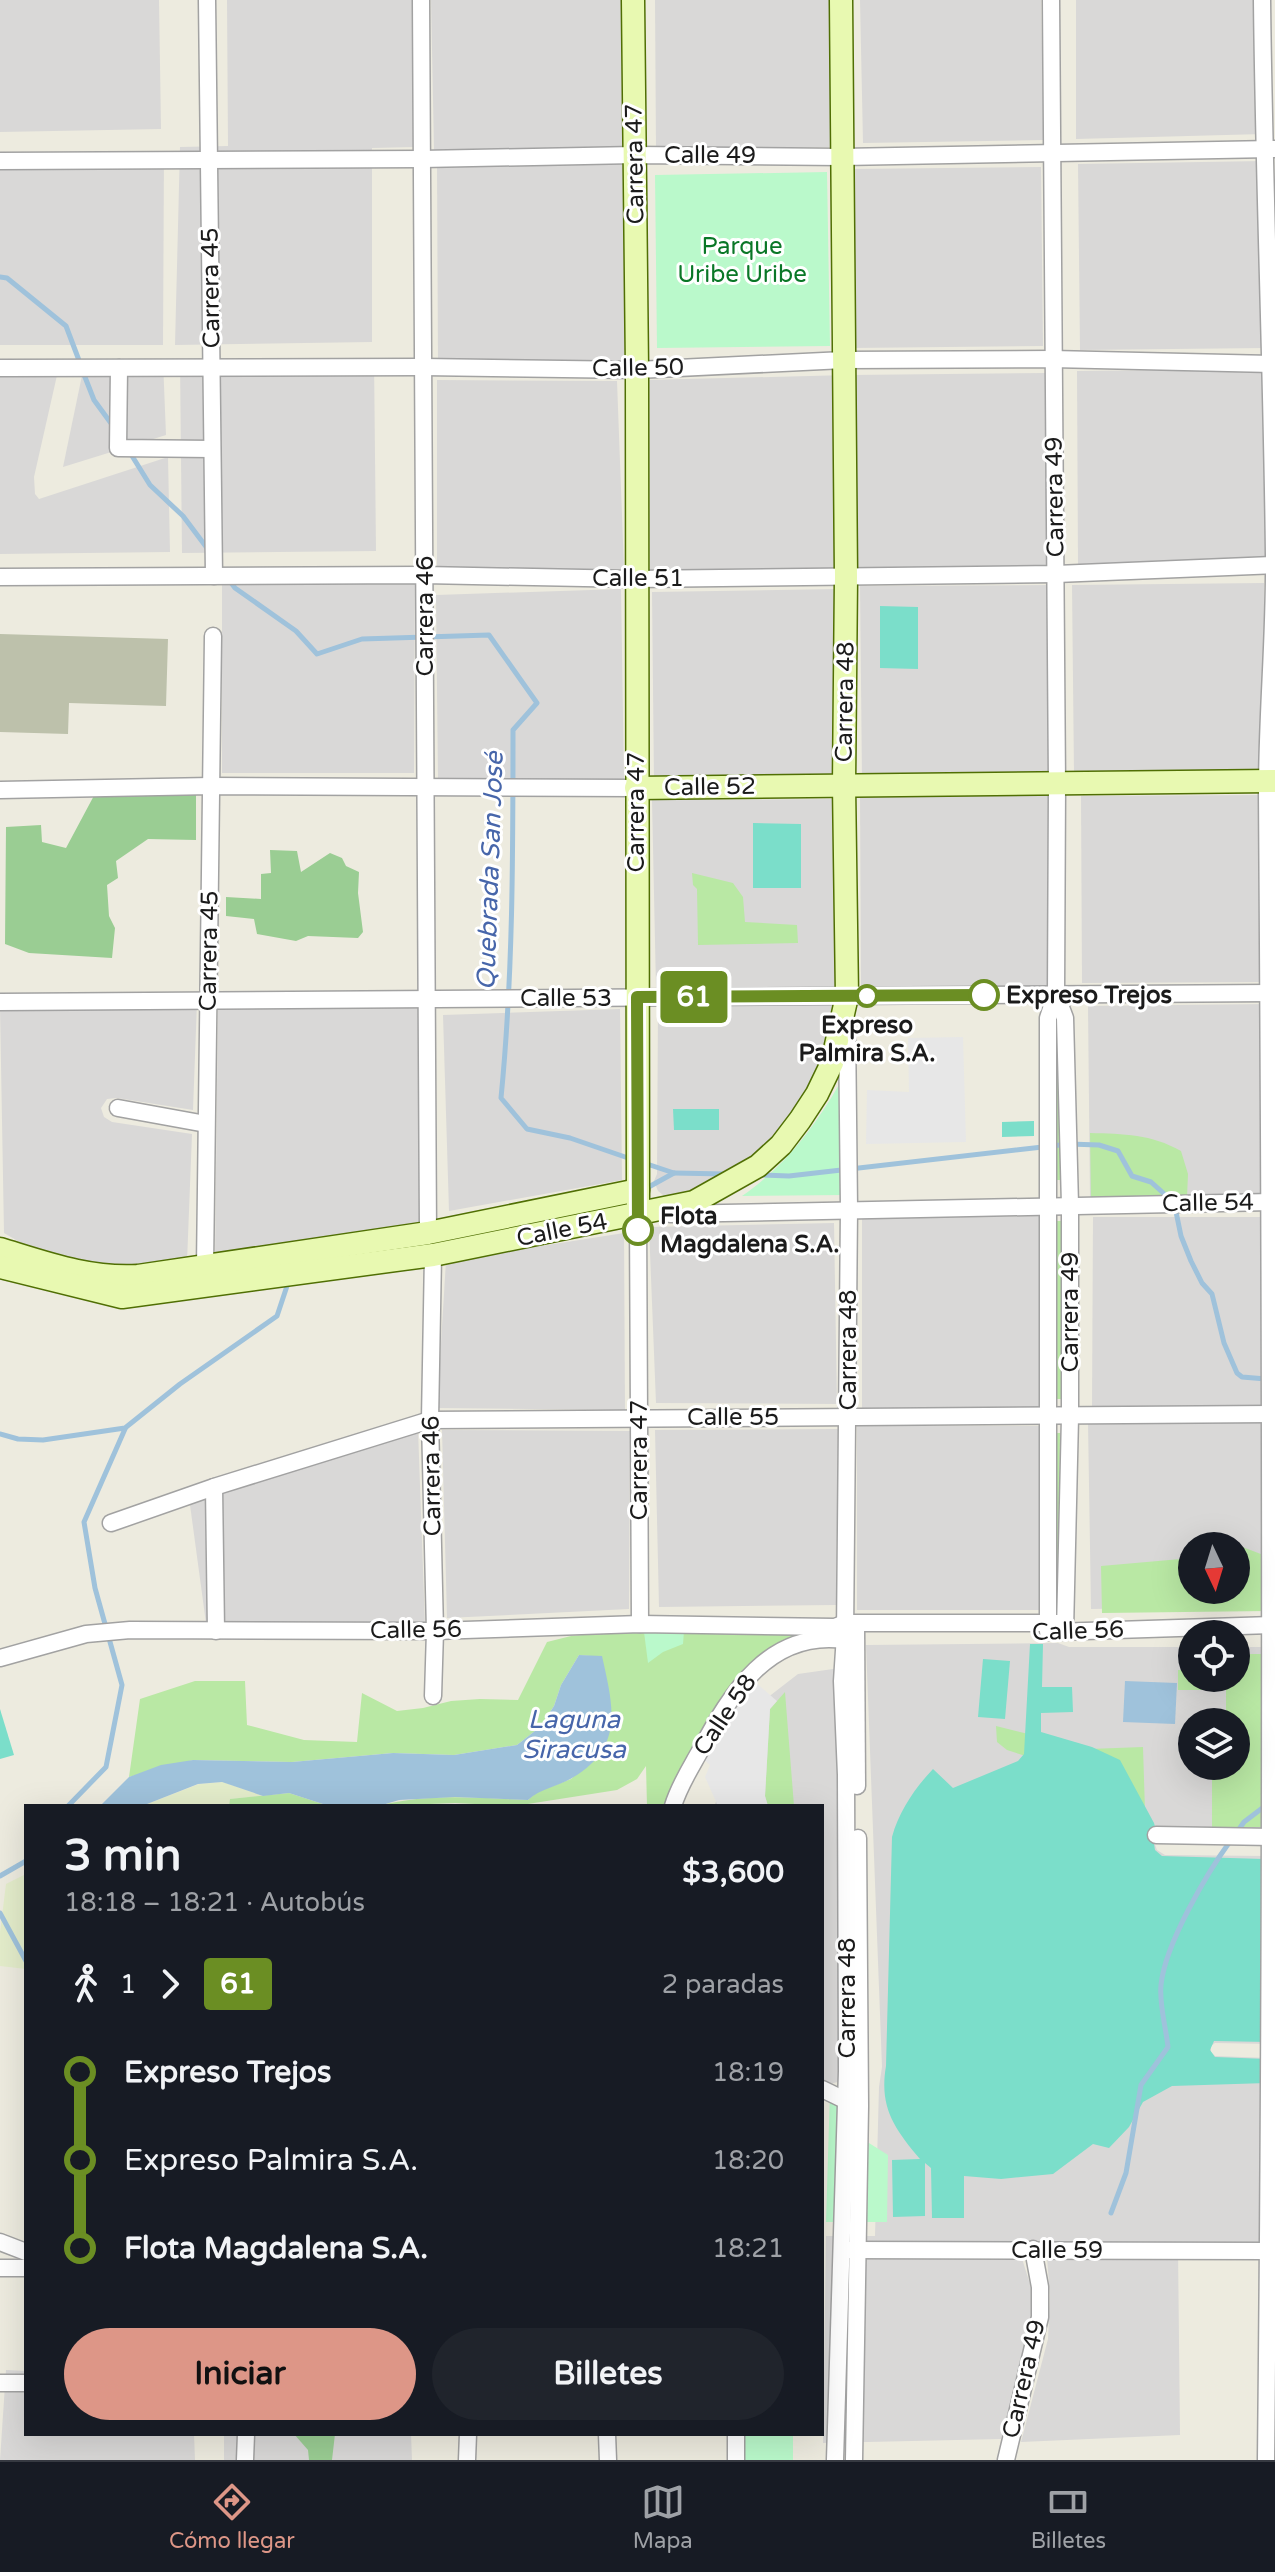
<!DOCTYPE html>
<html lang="es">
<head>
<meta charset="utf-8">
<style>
  :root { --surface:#171b24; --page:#20242c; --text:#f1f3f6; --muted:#9ea1a6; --line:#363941; --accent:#dd9687 }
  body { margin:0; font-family:"Varela Round",sans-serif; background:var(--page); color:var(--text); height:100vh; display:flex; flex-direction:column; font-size:30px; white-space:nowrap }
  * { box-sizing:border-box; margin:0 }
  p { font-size:26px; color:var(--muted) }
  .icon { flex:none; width:44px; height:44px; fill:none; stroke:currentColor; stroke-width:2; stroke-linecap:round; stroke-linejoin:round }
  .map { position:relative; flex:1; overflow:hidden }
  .panel { position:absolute; left:24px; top:1804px; width:800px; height:632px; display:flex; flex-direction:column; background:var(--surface); border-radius:0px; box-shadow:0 8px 32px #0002 }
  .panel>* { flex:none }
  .badge { padding:0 16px; border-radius:6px; font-size:28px; line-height:52px }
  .needle { width:52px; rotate:176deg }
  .tools { position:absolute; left:1178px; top:1532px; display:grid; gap:16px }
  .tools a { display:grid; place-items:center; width:72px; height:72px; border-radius:50%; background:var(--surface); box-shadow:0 8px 32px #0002; font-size:40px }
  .map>.badge { position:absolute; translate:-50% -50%; box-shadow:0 0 0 4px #fff }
  .legs { display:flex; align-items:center; gap:12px; height:88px; padding:0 40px; font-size:26px }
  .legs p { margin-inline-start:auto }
  .summary { display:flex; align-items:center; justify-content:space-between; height:136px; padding:0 40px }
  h1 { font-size:44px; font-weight:700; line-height:60px }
  .primary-button { display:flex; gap:16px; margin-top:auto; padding:16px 40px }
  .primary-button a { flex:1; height:92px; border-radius:48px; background:var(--accent); color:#111; font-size:32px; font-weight:700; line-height:92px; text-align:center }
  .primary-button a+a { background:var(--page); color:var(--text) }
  ul { padding:0 40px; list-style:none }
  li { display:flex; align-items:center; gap:28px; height:88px; font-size:30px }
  li i { display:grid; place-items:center; width:12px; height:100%; margin:0 10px; background:currentColor }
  li i::after { content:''; width:20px; height:20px; margin:-10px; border:6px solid; border-radius:50%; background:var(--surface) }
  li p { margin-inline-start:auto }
  li:first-child i { background:linear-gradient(#0000 50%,currentColor 0) }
  li:last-child i { background:linear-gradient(currentColor 50%,#0000 0) }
  .tabs { display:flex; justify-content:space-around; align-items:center; height:112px; border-top:2px solid var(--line); background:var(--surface); font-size:22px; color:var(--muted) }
  .tabs a { display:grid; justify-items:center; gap:4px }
  .tabs .selected { color:var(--accent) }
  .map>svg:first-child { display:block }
  .residential { fill:#d9d8d7; fill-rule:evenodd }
  .construction { fill:#bdc1ab }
  .farmland { fill:#e3ecca }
  .grass { fill:#b9e8a4 }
  .forest { fill:#9acd93 }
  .park { fill:#baf9cb }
  .pitch { fill:#7bdeca }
  .parking { fill:#e7e7e7 }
  .water { fill:#9fc2db }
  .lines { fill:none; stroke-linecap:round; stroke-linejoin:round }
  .stream { stroke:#9fc2db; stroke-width:5 }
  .street-casing { stroke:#a2a2a2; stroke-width:19 }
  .secondary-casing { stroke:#506f04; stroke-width:25 }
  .street { stroke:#fff; stroke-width:16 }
  .secondary { stroke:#e8f9b1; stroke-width:22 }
  .line-1-casing { stroke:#fff; stroke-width:18 }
  .line-1 { stroke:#6b8e23; stroke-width:12 }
  .stop-1-dot { fill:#fff; stroke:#6b8e23; stroke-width:4 }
  .labels { text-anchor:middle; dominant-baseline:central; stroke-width:6; stroke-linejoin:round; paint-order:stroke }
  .street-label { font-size:24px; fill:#1b1b1b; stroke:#fff }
  .park-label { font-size:24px; fill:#0a7727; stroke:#fff }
  .stop-label { font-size:24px; font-weight:bold; fill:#1b1b1b; stroke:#fff; text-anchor:start }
  .water-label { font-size:26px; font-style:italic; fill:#4766aa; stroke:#fff }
</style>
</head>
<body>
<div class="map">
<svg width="1275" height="2460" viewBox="0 0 1275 2460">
  <rect width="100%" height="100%" fill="#edebdf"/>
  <g class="residential">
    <path d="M0 0H159L161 129 0 132Z"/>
    <path d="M227 0H413L415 147 372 148V342L175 345 180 147 228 146Z"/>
    <path d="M431 0H632L636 148 434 150Z"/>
    <path d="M655 0H835L836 147 656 149Z"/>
    <path d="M860 0H1041L1044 140 863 143Z"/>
    <path d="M1076 0H1263V134L1076 139Z"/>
    <path d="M0 152H164L163 345H0Z"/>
    <path d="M630 161 636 363 438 364 437 162Z"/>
    <path d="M1264 161 1265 348 1080 350 1078 164Z"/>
    <path d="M1041 167 1043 346 851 348 849 169Z"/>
    <path d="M374 359 376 551 182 553 180 361Z"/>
    <path d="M0 360 60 362 34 477 35 494 39 499 168 457 170 552 0 554Z"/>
    <path d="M85 361H163L166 435 63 467Z"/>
    <path d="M1267 369 1268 563 1078 564 1077 371Z"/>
    <path d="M1046 373 1048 566 853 568 851 375Z"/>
    <path d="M848 375 846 568 650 570 646 380Z"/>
    <path d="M437 380 617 381 624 569 437 571Z"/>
    <path d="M222 580H415L414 773H222Z"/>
    <path d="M1264 583 1266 772 1074 774 1072 585Z"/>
    <path d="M1054 585 1055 778 862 779 860 586Z"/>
    <path d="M621 589 624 780H438L436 595Z"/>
    <path d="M839 589 841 779 654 782 652 592Z"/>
    <path d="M1056 794 1057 988 861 990 860 795Z"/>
    <path d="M1265 795 1267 982 1082 983 1081 796Z"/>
    <path d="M840 799 841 989 656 988 652 800Z"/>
    <path d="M197 1002 193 1110 117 1098 107 1099 101 1108 104 1117 112 1122 192 1134 187 1262 104 1266 42 1255 4 1233 0 1007Z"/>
    <path d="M834 1004 840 1015 809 1105 730 1180 668 1199 658 1191 654 1181 657 1174 658 1006Z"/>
    <path d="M1270 1004 1272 1197 1090 1199 1088 1006Z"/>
    <path d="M421 1007 430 1224 215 1258 218 1008Z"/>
    <path d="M620 1009 622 1180 449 1211 443 1015Z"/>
    <path d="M1047 1216 1048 1412 862 1413V1217Z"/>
    <path d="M1093 1217H1269L1268 1407H1092Z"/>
    <path d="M834 1223 837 1404 656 1403 649 1227Z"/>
    <path d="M624 1233 625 1410 437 1408 446 1261Z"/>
    <path d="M1261 1420 1264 1606 1091 1609 1088 1422ZM1192 1546H1236V1590H1192Z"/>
    <path d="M857 1426H1041L1040 1610H857Z"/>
    <path d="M418 1429 425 1625 206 1623 188 1490Z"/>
    <path d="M838 1429 836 1605 659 1607 655 1430Z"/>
    <path d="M442 1430 630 1431 629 1609 447 1618Z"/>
    <path d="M1058 1643 1069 1647H1192V1678H1236V1647H1268L1267 1833 1154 1842 1157 1850 1165 1855 1266 1856 1269 2044 1215 2043 1211 2046V2052L1215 2056 1269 2058 1272 2249 1178 2248 1180 2435 1021 2442 1048 2339 1050 2295 1046 2246H1018L1036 2303 1031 2333 1001 2439 823 2443 826 2236H875L879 2087 882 2067 866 1645ZM1192 1722H1236V1766H1192Z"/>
    <path d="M840 1668 845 2080 830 2084 822 2082V1806H714L767 1698 798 1674Z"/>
    <path d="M6 2370 26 2371V2434H194L195 2460H0Z"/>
    <path d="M224 2434H411L412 2460H224Z"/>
  </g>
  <path class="construction" d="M0 634 168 639 166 706 69 703 68 734 0 732Z"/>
  <g class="farmland">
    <path d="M223 1782 263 1796 289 1793 230 1799 229 1806H142L199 1784Z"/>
    <path d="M26 1874V1969L0 1966V1932L6 1884Z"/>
  </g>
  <g class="grass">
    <path d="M692 873 733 883 743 897 745 922 797 925 798 943 698 945 697 889 693 885Z"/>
    <path d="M1052 1023H1062L1064 1180H1054Z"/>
    <path d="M1090 1133C1124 1134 1151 1134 1181 1151L1188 1174 1187 1197 1091 1198Z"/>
    <path d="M1053 1221H1065L1066 1399H1053Z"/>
    <path d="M1052 1433H1060L1058 1611H1050Z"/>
    <path d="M1240 1546 1266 1556 1267 1611 1102 1613 1101 1566 1192 1558V1590H1236V1547Z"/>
    <path d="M650 1629H832L794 1645 748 1674 679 1806H647L646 1766 637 1779 617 1790 515 1806 455 1803 379 1806C427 1793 478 1798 528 1800L537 1792 571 1779 599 1753 602 1657 579 1655 561 1685 554 1706 540 1727 517 1745 454 1755 393 1753 292 1762 193 1760 129 1777 140 1699 195 1681H245L247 1725 304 1740 357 1742 362 1693 397 1711 423 1708 451 1701 480 1699 518 1700 547 1642 571 1636Z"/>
    <path d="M1190 1654H1192V1678H1236V1654H1261V1827H1212V1766H1236V1722H1226V1690H1178V1670H1190Z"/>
    <path d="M785 1692 794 1806H768L765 1796 770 1709Z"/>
    <path d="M996 1726 1089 1749 1143 1747 1145 1811 1032 1758 1007 1750 997 1742Z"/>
    <path d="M289 1793 329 1806H229L230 1799Z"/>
  </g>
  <g class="forest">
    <path d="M97 790 196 794V840L148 839 116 861 118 878 107 885 109 916 115 928 112 958 29 953 5 944 6 827 41 825 42 842 66 848Z"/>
    <path d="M270 850 297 851 301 872 330 853 342 858 346 866 359 872 358 893 363 932 358 938 308 936 296 941 257 934 254 919 226 916V897L261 899V874L271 873Z"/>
    <path d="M294 2434H335L332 2460H309L308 2450Z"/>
  </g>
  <g class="park">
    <path d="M827 172 830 346 657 348 655 175Z"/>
    <path d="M840 1083 845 1195 742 1196C785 1166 814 1128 840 1083Z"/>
    <path d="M684 1631 683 1644 663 1652 648 1663 644 1632Z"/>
    <path d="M830 2091 861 2138 888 2155 887 2222H826Z"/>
    <rect x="739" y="2434" width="54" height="26"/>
  </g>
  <g class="pitch">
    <path d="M880 606 918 607V669L880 668Z"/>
    <path d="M753 823 801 824V888H753Z"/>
    <path d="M673 1109H719V1130H674Z"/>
    <path d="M1034 1121V1136L1002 1137V1122Z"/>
    <path d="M1030 1644H1043L1042 1687H1072L1073 1712 1041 1713V1732L1092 1747 1120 1760 1154 1823 1157 1834 1153 1838 1155 1850 1162 1856 1264 1859 1268 2042 1214 2041 1210 2050 1215 2057 1267 2059V2083L1172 2086 1143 2102 1129 2127 1109 2148 1093 2144 1053 2174 1001 2179 964 2176V2218H932L931 2168 925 2163V2216L893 2217 892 2160 920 2159C894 2128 879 2107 886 2066L892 1837C899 1811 915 1788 933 1769L953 1788 1018 1761 1024 1754Z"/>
    <path d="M983 1659 1010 1661 1005 1719 978 1717Z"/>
    <path d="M0 1709 14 1755 0 1759Z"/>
  </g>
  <g class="parking">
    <path d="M963 1037 966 1142 866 1144 867 1090 909 1092 908 1038Z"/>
    <path d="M748 1676 777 1701 770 1709 765 1796 768 1806H718L705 1777 710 1765 696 1753Z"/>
  </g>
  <g class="water">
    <path d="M579 1655 602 1656C613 1706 625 1747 572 1778 557 1787 541 1788 528 1800L455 1797 399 1800 379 1806H329L289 1793 263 1796 222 1782 198 1784 142 1806H100L129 1777 161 1765 193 1760 292 1762 393 1753 454 1755 517 1745 540 1727 554 1706 561 1685Z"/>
    <path d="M1125 1681 1177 1683 1175 1724 1123 1722Z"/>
  </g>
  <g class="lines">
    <g class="stream">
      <path d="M0 277 7 278 66 326 80 363"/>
      <path d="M83 372 94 400 113 426"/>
      <path d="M129 451 150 485 183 516 210 552"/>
      <path d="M229 580 235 588 296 631 317 654 362 639 489 635 537 703 513 730C513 853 513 976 501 1098L527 1129 570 1138 631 1159"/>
      <path d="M644 1163 674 1173 725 1174"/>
      <path d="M759 1175 789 1176 1069 1144 1099 1145 1118 1151 1132 1176 1151 1182 1170 1199"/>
      <path d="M645 1189 674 1173"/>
      <path d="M1175 1207 1181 1236 1191 1261 1202 1283 1212 1294 1224 1343 1237 1373 1242 1377 1266 1379"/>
      <path d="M516 1226 546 1221"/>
      <path d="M0 1434 18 1439 43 1440 125 1428 180 1384 277 1316 288 1283"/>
      <path d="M68 1806 106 1767 122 1685 95 1588 84 1522 125 1429"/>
      <path d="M1237 1832 1244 1822 1265 1806"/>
      <path d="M0 1876 26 1861"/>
      <path d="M0 1913 26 1961"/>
      <path d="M1111 2213 1126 2173 1141 2085 1168 2047C1166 2028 1159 2004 1161 1985 1165 1944 1207 1873 1231 1840"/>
    </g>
    <g class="street-casing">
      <g id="street">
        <path d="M207 0 214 576"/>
        <path d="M421 0 428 1233"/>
        <path d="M1262 0C1264 185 1272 371 1274 556 1275 634 1267 713 1267 791 1271 1347 1272 1904 1266 2460"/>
        <path d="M0 161 422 159 635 155 842 157 1275 149"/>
        <path d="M0 368 423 367 637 370 844 360 1052 359 1275 364"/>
        <path d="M119 368 118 448 212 449"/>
        <path d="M0 577 424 575 635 579 1056 574 1275 565"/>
        <path d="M0 790 211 786 636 788"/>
        <path d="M1056 994 1065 1018 1070 1205V1417L1065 1631"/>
        <path d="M0 1002 1275 993"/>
        <path d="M118 1108 206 1124"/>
        <path d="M670 1214 1275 1202"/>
        <path d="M433 1255 430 1420 435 1631 433 1696"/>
        <path d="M205 1267 213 636"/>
        <path d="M214 1487 216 1631"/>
        <path d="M111 1523 214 1487 430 1420 1275 1414"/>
        <path d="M640 1624 638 1215H647"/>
        <path d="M856 1624 857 1786"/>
        <path d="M1048 1632V1018L1056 994 1057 785 1051 0"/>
        <path d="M1054 1632 1275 1625"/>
        <path d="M0 1658 86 1634 130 1630 435 1631 640 1624 835 1627 845 1623H1064"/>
        <path d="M673 1806C679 1786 690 1769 700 1751 731 1693 769 1630 844 1640"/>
        <path d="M1156 1835 1275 1837"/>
        <path d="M822 2089 853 2104"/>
        <path d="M0 2242 26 2252"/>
        <path d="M849 2250 1275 2251"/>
        <path d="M0 2268H26"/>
        <path d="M0 2383H26"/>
        <path d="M607 2434 608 2460"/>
        <path d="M736 2434V2460"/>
        <path d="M245 2460 246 2434"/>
        <path d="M467 2460 468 2434"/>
        <path d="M835 2460 847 2071 846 1775 842 1681 845 1635 849 1209 847 1026"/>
        <path d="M854 2460 860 2106 858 1838"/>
        <path d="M1006 2460 1040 2317V2287L1033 2249"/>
      </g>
    </g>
    <g class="secondary-casing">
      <g id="secondary">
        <path d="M633 0 637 370 638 1215"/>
        <path d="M636 788 1275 781"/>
        <path d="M0 1249C46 1263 89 1279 138 1276L428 1233 638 1190"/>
        <path d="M0 1267 122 1297 433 1255 694 1202 758 1166 781 1145 800 1120 817 1094 832 1063 847 996 844 785 846 577 841 0"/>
      </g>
    </g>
    <use href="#street" class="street"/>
    <use href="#secondary" class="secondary"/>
  </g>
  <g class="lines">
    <g class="line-1-casing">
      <path id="line-1" d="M638 1230 637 997 984 995"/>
    </g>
    <use href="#line-1" class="line-1"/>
  </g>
  <g class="stop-1-dot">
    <circle cx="984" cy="995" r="14"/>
    <circle cx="867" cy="996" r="10"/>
    <circle cx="638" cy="1230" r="14"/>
  </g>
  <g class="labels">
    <g class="street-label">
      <text x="710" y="155">Calle 49</text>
      <text transform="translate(635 164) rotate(-91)">Carrera 47</text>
      <text transform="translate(211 288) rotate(-91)">Carrera 45</text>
      <text transform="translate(638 368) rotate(-1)">Calle 50</text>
      <text transform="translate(1055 497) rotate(-91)">Carrera 49</text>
      <text x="638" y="578">Calle 51</text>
      <text transform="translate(425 616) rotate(-90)">Carrera 46</text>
      <text transform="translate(845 702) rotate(-89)">Carrera 48</text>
      <text transform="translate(710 787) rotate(-1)">Calle 52</text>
      <text transform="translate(636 812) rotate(-90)">Carrera 47</text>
      <text transform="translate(209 951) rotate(-89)">Carrera 45</text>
      <text x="566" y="998">Calle 53</text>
      <text transform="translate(1208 1203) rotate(-1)">Calle 54</text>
      <text transform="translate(562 1230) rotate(-11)">Calle 54</text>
      <text transform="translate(1070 1312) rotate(-90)">Carrera 49</text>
      <text transform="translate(848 1350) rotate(-90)">Carrera 48</text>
      <text x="733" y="1417">Calle 55</text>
      <text transform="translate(639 1460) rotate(-90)">Carrera 47</text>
      <text transform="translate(432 1476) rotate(-91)">Carrera 46</text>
      <text transform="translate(416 1630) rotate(-1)">Calle 56</text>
      <text transform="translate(1078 1631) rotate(-2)">Calle 56</text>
      <text transform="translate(725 1715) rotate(-56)">Calle 58</text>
      <text transform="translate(847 1998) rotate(-90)">Carrera 48</text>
      <text x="1057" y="2250">Calle 59</text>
      <text transform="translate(1024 2379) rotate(-77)">Carrera 49</text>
    </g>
    <g class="park-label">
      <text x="742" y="246">Parque<tspan x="742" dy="28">Uribe Uribe</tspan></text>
    </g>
    <g class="stop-label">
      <text x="1006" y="995">Expreso Trejos</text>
      <text x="867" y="1025" text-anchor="middle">Expreso<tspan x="867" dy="28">Palmira S.A.</tspan></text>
      <text x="660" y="1216">Flota<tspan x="660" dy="28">Magdalena S.A.</tspan></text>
    </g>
    <g class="water-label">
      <text transform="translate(490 871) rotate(-88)">Quebrada San José</text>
      <text x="574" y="1719">Laguna<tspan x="574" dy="30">Siracusa</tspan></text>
    </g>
  </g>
</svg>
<div class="tools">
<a><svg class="needle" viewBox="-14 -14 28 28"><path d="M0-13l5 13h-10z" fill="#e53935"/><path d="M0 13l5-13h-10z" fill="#9ea1a6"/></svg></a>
<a><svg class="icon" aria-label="locate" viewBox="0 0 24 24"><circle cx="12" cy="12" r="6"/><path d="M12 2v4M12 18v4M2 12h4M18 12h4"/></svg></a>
<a><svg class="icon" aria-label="layers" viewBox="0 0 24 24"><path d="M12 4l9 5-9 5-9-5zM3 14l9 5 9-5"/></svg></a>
</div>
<b class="badge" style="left:694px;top:997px;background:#6b8e23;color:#fff">61</b>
<section class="panel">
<div class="summary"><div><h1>3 min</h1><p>18:18 – 18:21 · Autobús</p></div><b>$3,600</b></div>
<div class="legs"><svg class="icon" aria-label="walk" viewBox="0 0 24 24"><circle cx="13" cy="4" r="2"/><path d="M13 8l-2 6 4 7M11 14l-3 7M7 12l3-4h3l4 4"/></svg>1<svg class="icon" aria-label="forward" viewBox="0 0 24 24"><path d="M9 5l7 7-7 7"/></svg><b class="badge" style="background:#6b8e23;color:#fff">61</b><p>2 paradas</p></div>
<ul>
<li><i style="color:#6b8e23"></i><b>Expreso Trejos</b><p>18:19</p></li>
<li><i style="color:#6b8e23"></i><span>Expreso Palmira S.A.</span><p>18:20</p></li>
<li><i style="color:#6b8e23"></i><b>Flota Magdalena S.A.</b><p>18:21</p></li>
</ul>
<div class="primary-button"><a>Iniciar</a><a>Billetes</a></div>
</section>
</div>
<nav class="tabs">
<a class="selected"><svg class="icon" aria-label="directions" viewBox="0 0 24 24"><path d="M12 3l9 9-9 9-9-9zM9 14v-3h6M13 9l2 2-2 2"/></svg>Cómo llegar</a>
<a><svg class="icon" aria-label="map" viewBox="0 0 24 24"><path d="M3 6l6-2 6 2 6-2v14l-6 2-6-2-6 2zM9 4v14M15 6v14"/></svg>Mapa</a>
<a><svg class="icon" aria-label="tickets" viewBox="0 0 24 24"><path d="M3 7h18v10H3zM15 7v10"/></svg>Billetes</a>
</nav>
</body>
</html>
